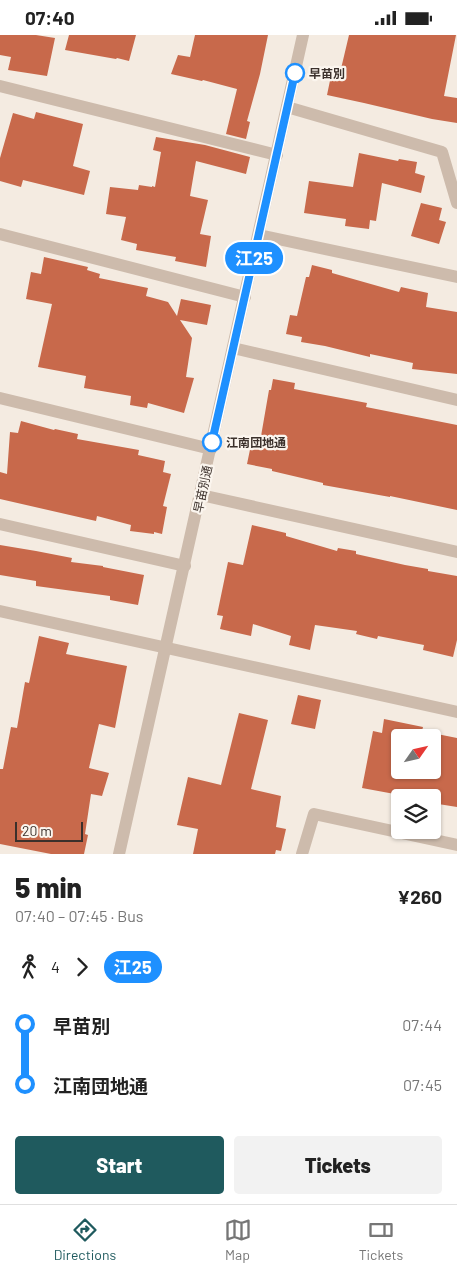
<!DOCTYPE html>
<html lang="en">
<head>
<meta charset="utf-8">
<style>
  :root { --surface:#fff; --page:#f2f2f2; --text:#222; --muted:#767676; --line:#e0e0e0; --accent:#1f5a5e }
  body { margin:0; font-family:Barlow,"Noto Sans JP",sans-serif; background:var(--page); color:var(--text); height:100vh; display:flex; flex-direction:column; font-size:19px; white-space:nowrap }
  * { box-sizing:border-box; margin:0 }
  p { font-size:16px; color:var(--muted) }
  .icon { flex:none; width:28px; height:28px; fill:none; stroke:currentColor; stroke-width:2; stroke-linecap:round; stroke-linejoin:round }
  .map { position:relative; height:819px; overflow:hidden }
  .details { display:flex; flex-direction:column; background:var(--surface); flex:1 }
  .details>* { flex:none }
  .badge { padding:0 10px; border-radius:16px; font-size:18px; line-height:32px }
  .needle { width:32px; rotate:56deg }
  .tools { position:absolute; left:391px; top:694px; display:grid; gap:10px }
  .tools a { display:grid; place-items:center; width:50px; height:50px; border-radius:5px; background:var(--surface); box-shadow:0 1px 4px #0004; font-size:25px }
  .scale { position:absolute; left:15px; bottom:12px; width:68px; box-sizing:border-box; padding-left:5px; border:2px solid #3b302b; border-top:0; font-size:14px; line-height:18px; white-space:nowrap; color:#3b302b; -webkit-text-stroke:4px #fbf5ee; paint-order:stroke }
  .map>.badge { position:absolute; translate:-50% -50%; box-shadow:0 0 0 2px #fff }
  .legs { display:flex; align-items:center; gap:8px; height:55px; padding:0 15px; font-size:16px }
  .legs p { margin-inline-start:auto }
  .summary { display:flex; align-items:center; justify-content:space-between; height:85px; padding:0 15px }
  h1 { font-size:28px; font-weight:800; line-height:38px }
  .cta { display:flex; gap:10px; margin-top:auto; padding:10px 15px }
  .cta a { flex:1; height:58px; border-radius:5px; background:var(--accent); color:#fff; font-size:20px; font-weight:800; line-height:58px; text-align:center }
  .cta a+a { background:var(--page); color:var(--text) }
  ul { padding:0 15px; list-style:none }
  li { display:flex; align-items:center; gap:18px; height:60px; font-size:19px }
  li i { display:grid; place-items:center; width:8px; height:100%; margin:0 6px; background:currentColor }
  li i::after { content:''; width:12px; height:12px; margin:-6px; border:4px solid; border-radius:50%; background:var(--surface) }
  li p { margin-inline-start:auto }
  li:first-child i { background:linear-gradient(#0000 50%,currentColor 0) }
  li:last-child i { background:linear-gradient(currentColor 50%,#0000 0) }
  .status { display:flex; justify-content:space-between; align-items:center; height:35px; padding:0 25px; background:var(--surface); direction:ltr }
  .status svg { height:14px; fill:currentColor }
  .menu { display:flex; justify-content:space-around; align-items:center; height:70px; border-top:1px solid var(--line); background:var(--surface); font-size:14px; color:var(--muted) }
  .menu a { display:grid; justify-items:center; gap:2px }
  .menu .current { color:var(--accent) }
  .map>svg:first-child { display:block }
  .building { fill:#c8694b; fill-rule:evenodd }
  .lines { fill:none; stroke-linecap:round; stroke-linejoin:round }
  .minor { stroke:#cdbbac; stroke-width:12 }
  .line-1-casing { stroke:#fff; stroke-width:11 }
  .line-1 { stroke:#1e90ff; stroke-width:8 }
  .stop-1-dot { fill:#fff; stroke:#1e90ff; stroke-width:2.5 }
  .labels { text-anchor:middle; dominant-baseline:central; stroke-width:4.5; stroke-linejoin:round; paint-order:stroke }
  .stop-label { font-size:12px; font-weight:bold; fill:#3b302b; stroke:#fbf5ee; text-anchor:start }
  .street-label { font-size:12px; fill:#3b302b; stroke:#fbf5ee }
</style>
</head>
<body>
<div class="status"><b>07:40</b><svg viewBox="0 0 49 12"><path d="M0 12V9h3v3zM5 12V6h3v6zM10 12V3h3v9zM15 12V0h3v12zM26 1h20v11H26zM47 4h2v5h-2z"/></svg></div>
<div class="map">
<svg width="457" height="819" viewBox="0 0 457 819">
  <rect width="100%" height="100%" fill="#f4ebe1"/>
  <g class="building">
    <path d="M0 0H36L55 3 47 41 8 35 11 22 0 20Z"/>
    <path d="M69 0H136L129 26 117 23 116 24 65 15Z"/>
    <path d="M195 0H268L260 39 247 86 250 87 246 104 226 99 237 54 203 45 202 46 171 39 178 20 190 22Z"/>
    <path d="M349 0H456L444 61 457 63V88L432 84 364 68 327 60 332 36 340 38Z"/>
    <path d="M36 77 83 89 73 131 90 136 84 160 23 145 21 152 0 146V123L13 78 34 84Z"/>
    <path d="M156 102 205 110 250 122 246 139 196 126 190 161 208 165 200 199 211 201 206 232 175 226 176 222 136 215 137 209 121 205 126 182 106 179 110 152 138 155 139 150 152 152V151L155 152 161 117 153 115Z"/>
    <path d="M359 118 398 126 399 124 417 127 415 138 425 141 421 158 382 148 376 186 370 185 369 194 345 191 346 184 304 178 309 146 353 152Z"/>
    <path d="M421 168 442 173 439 185 446 187 439 209 411 201Z"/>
    <path d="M44 222 88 232 87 235 100 239 99 243 148 253 146 261 168 267 177 281 181 264 211 270 207 290 180 285 192 303 186 342 194 343 184 378 148 368 147 373 130 370 131 361 84 353 86 341 38 332 52 269 26 264 31 237 41 239Z"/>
    <path d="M312 230 332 235V238L399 257 401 252 428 258 426 272 457 277V339L412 334 413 328 370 319V322L325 311 301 307 302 302 286 299 290 280 297 281 306 242H309Z"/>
    <path d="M273 344 295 348 294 354 367 368 366 372 457 390V475L390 461V462L323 450V448L272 436V434L247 429 252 405 260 407 269 355H271Z"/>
    <path d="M21 386 54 395 55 394 78 399 77 404 139 415 138 420 165 426 163 437 171 439 163 471 167 472 162 499 154 497V499L130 496 131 490 97 481 96 486 0 464V437L7 439 10 397 18 398Z"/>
    <path d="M252 490 286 498V501L337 516 338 513 356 516V519L405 530 428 534V536L457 541V605L453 622 423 615 424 610 378 601 377 604 356 599 357 596 315 590 310 615 289 610 291 601 253 589 251 601 220 594 223 581 217 580 228 527 243 530Z"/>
    <path d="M0 510 36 516 72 523 71 527 103 531V532L144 540 138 570 110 565V561L36 551V546L0 540Z"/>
    <path d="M39 601 69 608 66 619 127 631 115 693 99 689 89 733 109 738 102 761 91 759 85 799 88 800 84 819H51L0 809V734H3L11 692 17 693 25 647 29 648Z"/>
    <path d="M298 660 321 665 315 694 291 689Z"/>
    <path d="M239 678 268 685 251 754 281 761 276 792 286 794 281 816 276 815 275 819H193L198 794 177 790 188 742 221 750Z"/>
    <path d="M384 684 423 692 422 696 457 703V772L432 768V762H400V760L362 753 373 696 382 698ZM400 702H432V735H400Z"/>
  </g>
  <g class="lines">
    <g class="minor">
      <path d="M0 51 277 120"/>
      <path d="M287 72 442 117 457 168"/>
      <path d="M0 199 245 262"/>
      <path d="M259 200 457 242"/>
      <path d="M233 313 457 365"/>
      <path d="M0 363 211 414"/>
      <path d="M201 460 457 517"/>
      <path d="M0 489 185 531"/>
      <path d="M0 576 457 677"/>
      <path d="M119 819 303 0"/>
      <path d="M302 819 314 779 457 810"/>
    </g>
  </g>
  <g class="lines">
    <g class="line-1-casing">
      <path id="line-1" d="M212 407 295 38"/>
    </g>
    <use href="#line-1" class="line-1"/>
  </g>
  <g class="stop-1-dot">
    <circle cx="295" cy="38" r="9"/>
    <circle cx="212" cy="407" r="9"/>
  </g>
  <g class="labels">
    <g class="stop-label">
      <text x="309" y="38">早苗別</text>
      <text x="226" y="407">江南団地通</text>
    </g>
    <g class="street-label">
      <text transform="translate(202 454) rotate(-78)">早苗別通</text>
    </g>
  </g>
</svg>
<div class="tools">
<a><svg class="needle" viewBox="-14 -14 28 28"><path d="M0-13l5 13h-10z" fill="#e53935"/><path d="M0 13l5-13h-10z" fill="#767676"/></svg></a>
<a><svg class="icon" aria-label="layers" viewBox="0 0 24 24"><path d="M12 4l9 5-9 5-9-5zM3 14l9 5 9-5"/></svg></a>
</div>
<div class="scale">20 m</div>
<b class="badge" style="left:254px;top:223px;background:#1e90ff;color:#fff">江25</b>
</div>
<section class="details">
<div class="summary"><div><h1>5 min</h1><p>07:40 – 07:45 · Bus</p></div><b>¥260</b></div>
<div class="legs"><svg class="icon" aria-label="walk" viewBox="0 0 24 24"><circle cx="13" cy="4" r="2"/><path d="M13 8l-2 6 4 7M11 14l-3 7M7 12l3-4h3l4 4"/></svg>4<svg class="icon" aria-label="forward" viewBox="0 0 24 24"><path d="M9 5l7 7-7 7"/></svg><b class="badge" style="background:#1e90ff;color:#fff">江25</b></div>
<ul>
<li><i style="color:#1e90ff"></i><b>早苗別</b><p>07:44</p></li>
<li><i style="color:#1e90ff"></i><b>江南団地通</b><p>07:45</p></li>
</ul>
<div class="cta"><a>Start</a><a>Tickets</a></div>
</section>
<nav class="menu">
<a class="current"><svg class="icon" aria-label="directions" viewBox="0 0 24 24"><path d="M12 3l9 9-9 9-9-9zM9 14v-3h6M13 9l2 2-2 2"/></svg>Directions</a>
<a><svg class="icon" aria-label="map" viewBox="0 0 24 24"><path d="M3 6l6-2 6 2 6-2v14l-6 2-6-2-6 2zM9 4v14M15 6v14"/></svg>Map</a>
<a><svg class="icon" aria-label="tickets" viewBox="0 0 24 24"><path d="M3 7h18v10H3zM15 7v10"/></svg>Tickets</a>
</nav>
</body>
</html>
